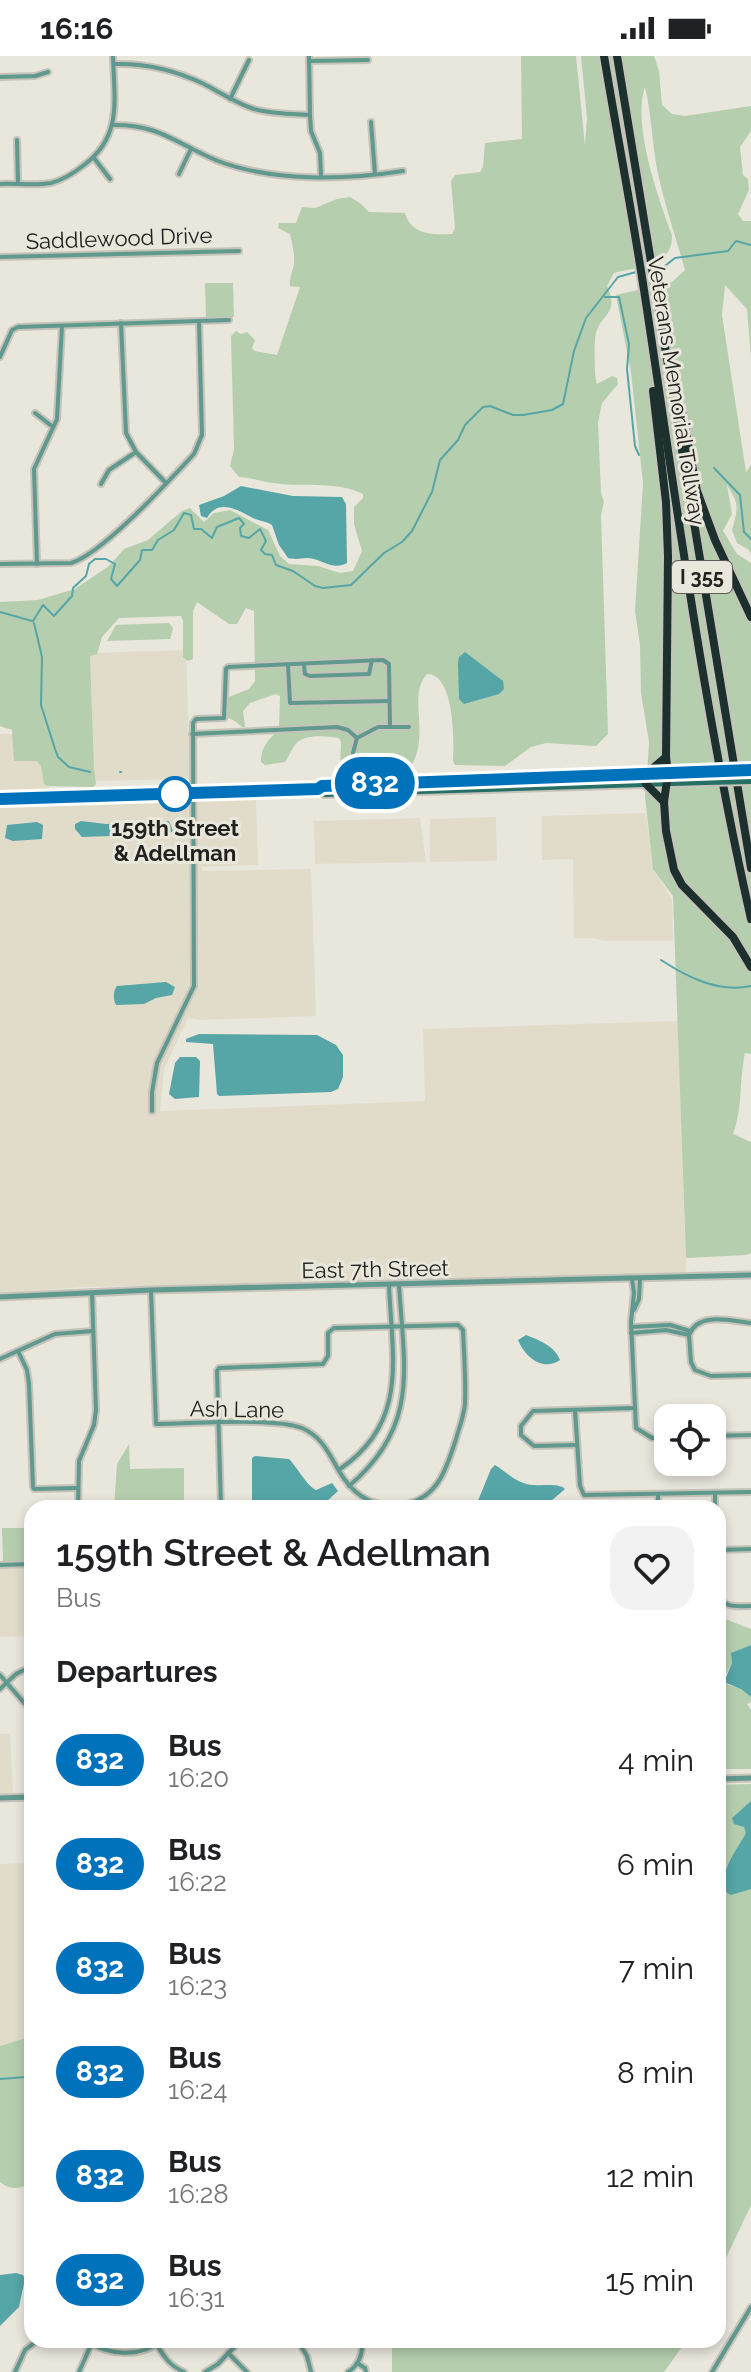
<!DOCTYPE html>
<html lang="en">
<head>
<meta charset="utf-8">
<style>
  :root { --surface:#fff; --page:#f2f2f2; --text:#202124; --muted:#757577 }
  body { margin:0; font-family:Raleway,sans-serif; background:var(--page); color:var(--text); height:100vh; display:flex; flex-direction:column; font-size:30px; white-space:nowrap }
  * { box-sizing:border-box; margin:0 }
  p { font-size:26px; color:var(--muted) }
  .icon { flex:none; width:44px; height:44px; fill:none; stroke:currentColor; stroke-width:2; stroke-linecap:round; stroke-linejoin:round }
  .map { position:relative; flex:1; overflow:hidden }
  .panel { position:absolute; left:24px; top:1444px; width:702px; height:848px; display:flex; flex-direction:column; background:var(--surface); border-radius:24px; box-shadow:0 4px 12px #0003 }
  .panel>* { flex:none }
  .badge { padding:0 16px; border-radius:26px; font-size:28px; line-height:52px }
  .tools { position:absolute; left:654px; top:1348px; display:grid; gap:16px }
  .tools a { display:grid; place-items:center; width:72px; height:72px; border-radius:16px; background:var(--surface); box-shadow:0 4px 12px #0003; font-size:40px }
  .map>.badge { position:absolute; translate:-50% -50%; box-shadow:0 0 0 4px #fff }
  h2 { padding:0 32px; font-size:30px; line-height:72px }
  .round { display:grid; place-items:center; flex:none; width:84px; height:84px; border-radius:24px; background:var(--page) }
  .overview { display:flex; align-items:center; justify-content:space-between; height:136px; padding:0 32px }
  h1 { font-size:38px; font-weight:600; line-height:60px }
  ul { padding:0; list-style:none }
  li { display:flex; align-items:center; gap:24px; height:104px; padding:0 32px }
  li div { flex:1 }
  li b { display:block; font-size:30px }
  li em { font-style:normal }
  li .badge { min-width:88px; font-weight:700; text-align:center }
  .status { display:flex; justify-content:space-between; align-items:center; height:56px; padding:0 40px; background:var(--surface); direction:ltr }
  .status svg { height:22px; fill:currentColor }
  .map>svg:first-child { display:block }
  .built { fill:#e1dcca }
  .green { fill:#b5cead }
  .water { fill:#56a5a7 }
  .lines { fill:none; stroke-linecap:round; stroke-linejoin:round }
  .stream { stroke:#56a5a7; stroke-width:2 }
  .minor-casing { stroke:#c5c3ba; stroke-width:8 }
  .tertiary-casing { stroke:#c5c3ba; stroke-width:9 }
  .secondary-casing { stroke:#c5c3ba; stroke-width:10 }
  .motorway-casing { stroke:#c5c3ba; stroke-width:12 }
  .minor { stroke:#60998e; stroke-width:4 }
  .tertiary { stroke:#60998e; stroke-width:5 }
  .secondary { stroke:#256f64; stroke-width:6 }
  .motorway { stroke:#1c302d; stroke-width:8 }
  .secondary-bridge-casing { stroke:#c5c3ba; stroke-width:10; stroke-linecap:butt }
  .secondary-bridge { stroke:#256f64; stroke-width:6 }
  .line-casing { stroke:#fff; stroke-width:18 }
  .line { stroke:#0072bc; stroke-width:12 }
  .stop-dot { fill:#fff; stroke:#0072bc; stroke-width:4 }
  .labels { text-anchor:middle; dominant-baseline:central; stroke-width:6; stroke-linejoin:round; paint-order:stroke }
  .shield { fill:#e9e6dc; stroke:#5e5c56; stroke-width:2 }
  .shield-label { font-size:20px; font-weight:bold; fill:#22211d }
  .street-label { font-size:22px; fill:#22211d; stroke:#e9e6dc }
  .stop-label { font-size:22px; font-weight:bold; fill:#22211d; stroke:#e9e6dc }
</style>
</head>
<body>
<div class="status"><b>16:16</b><svg viewBox="0 0 49 12"><path d="M0 12V9h3v3zM5 12V6h3v6zM10 12V3h3v9zM15 12V0h3v12zM26 1h20v11H26zM47 4h2v5h-2z"/></svg></div>
<div class="map">
<svg width="751" height="2316" viewBox="0 0 751 2316">
  <rect width="100%" height="100%" fill="#e9e6dc"/>
  <g class="built">
    <path d="M186 594 190 723 91 725 88 597Z"/>
    <path d="M0 678H13L49 701V737L0 738Z"/>
    <path d="M208 743H256L258 809 202 811V815L311 813 316 960 200 964 188 962 164 1013 160 1055 425 1045 423 973 678 965 686 1217 431 1225 82 1231 0 1237V750Z"/>
    <path d="M646 757 653 812 672 844 673 885H606L593 882H574L573 803 542 804V760Z"/>
    <path d="M496 761 497 805 430 806V763Z"/>
    <path d="M420 762 426 806 315 808 314 765Z"/>
    <path d="M32 1510V1580L0 1581V1511Z"/>
    <path d="M0 1678H10L13 1737 0 1738Z"/>
    <path d="M32 1807V1980L0 1990V1808Z"/>
  </g>
  <g class="green">
    <path d="M521 0H576L585 90 587 62 581 0H654L659 15 662 49 672 58 685 60 751 50V75L740 91 743 119 748 123 749 134 738 158 743 165H751V302L747 253 725 229 722 259 746 416 751 409V499L749 494 737 487 732 474C738 451 740 450 727 429L732 458 723 475 737 498 751 507V998L745 997C739 1024 743 1052 733 1078L751 1086V1197L746 1199 686 1202 673 840 653 813 645 740 646 726 517 728 569 723 647 720 649 686 641 637 640 589 635 555 643 427 631 316 616 239 672 226 685 214C676 182 665 150 658 118 652 89 652 60 645 31 632 67 658 143 672 179 673 211 639 210 614 217L607 230C620 257 601 258 596 277 594 284 594 322 597 328L612 320 617 322 618 328 602 347 598 367 601 437 604 446 601 459 608 678 596 690 546 687 531 691 505 710 455 709 453 705C454 686 455 618 427 618 406 641 433 682 408 714L375 720 342 722 340 718 341 686 339 682C326 680 303 677 295 689 291 694 289 700 285 706L265 709 261 706C261 690 269 684 279 673L280 640 276 638 250 647 243 655 245 671H242C230 658 221 667 221 644L249 633 255 625 254 555 246 552 237 568H229L197 546 193 555V603L188 605 183 601V565L181 560 119 562 102 581 97 598 90 600 94 713 96 728 93 731 48 730 44 728 41 710 37 705H14L12 674 0 670V546L38 544 75 533 109 510 124 493 148 484 182 455 190 452 204 466 214 457 230 454 268 474 280 500 289 508 318 510 340 517 353 515 362 495 354 468V451L363 442V438C337 425 309 431 282 428 267 427 254 422 239 421L230 410 234 393 231 280 236 275 241 278 247 276 255 284 252 292 255 295 277 299 300 231 290 230C289 220 293 216 294 208 295 200 292 186 290 178L278 172 279 167H296L302 151 315 152 337 143 350 141 360 147 369 156 405 157C411 179 433 179 452 178L455 172 451 125 455 119 480 116 483 111 485 87 522 83Z"/>
    <path d="M205 227H233L234 261 206 262Z"/>
    <path d="M169 567 173 572 170 583 107 585 116 569Z"/>
    <path d="M129 1388 130 1413 184 1412V1452H114L117 1408Z"/>
    <path d="M2 1472H32V1505H3Z"/>
    <path d="M725 1563 751 1573V1589L731 1597 732 1607 724 1622 728 1629 741 1632 751 1641V1646L747 1648 751 1654V1713H718V1565Z"/>
    <path d="M751 1728V2149L718 2219V1729Z"/>
    <path d="M32 1980V2186L25 2150V2130C15 2133 9 2133 0 2126V1990Z"/>
    <path d="M392 2284H687L664 2316H392Z"/>
  </g>
  <g class="water">
    <path d="M241 430 293 440 342 441 346 448 347 507C333 515 322 503 308 502 301 502 296 504 288 502L279 489 272 469C266 465 259 465 253 462 238 454 218 442 207 462L201 460 199 449 224 440Z"/>
    <path d="M465 596 503 625 504 633 499 638 464 648 459 643 458 607 459 601Z"/>
    <path d="M81 765 106 768 169 765 173 775 168 778 82 781 75 773V768Z"/>
    <path d="M37 766 43 769 42 783 13 785 5 782 7 769Z"/>
    <path d="M166 926 175 931 172 939 156 942 144 948 116 949C113 943 113 935 117 930Z"/>
    <path d="M199 978 317 979 336 989 343 999V1021L338 1033 331 1036 219 1040 217 1038 213 988 186 986V983Z"/>
    <path d="M180 1001H196L200 1005 199 1041 175 1043 169 1038 175 1007Z"/>
    <path d="M526 1279C539 1284 555 1290 560 1304 543 1316 525 1301 518 1284Z"/>
    <path d="M255 1400 289 1403C297 1411 307 1430 316 1434L332 1427 338 1435 326 1446 325 1452H252V1402Z"/>
    <path d="M495 1409C508 1417 517 1428 534 1429 546 1430 558 1427 565 1433L551 1445 549 1452H475L491 1413Z"/>
    <path d="M751 1589V1641L741 1633 724 1626 732 1607 731 1597Z"/>
    <path d="M751 1745V1833L731 1839 727 1837C717 1817 737 1794 746 1777L744 1771 734 1768 732 1762Z"/>
    <path d="M16 2217 23 2219 25 2223 19 2251 0 2270V2219Z"/>
  </g>
  <g class="lines">
    <g class="stream">
      <path d="M655 214 661 213 675 202 728 195 736 185 751 189"/>
      <path d="M605 241H619L629 288 627 313 635 390 639 399"/>
      <path d="M714 412 740 439 744 476 751 483"/>
      <path d="M0 556 32 565"/>
      <path d="M33 565 43 549 54 560 72 540 73 532 86 520 89 508 95 503H106L115 508 111 523 117 530 140 504 142 494H152L158 484 174 474 184 457 191 459 194 473H201L212 482 217 471 239 462 244 468 240 472 241 480 249 482 260 473 266 485 261 494 265 498 272 499 276 509 293 515 315 530 323 532 351 529 384 497 402 486 412 475 432 436 440 404 458 384 465 369 483 351 490 350 513 359H523L552 354 563 348 574 295 586 262 618 221 636 216"/>
      <path d="M34 567 42 601 41 649 55 693 58 701 69 711 90 716"/>
      <path d="M120 716H121"/>
      <path d="M661 904C687 921 718 937 751 930"/>
      <path d="M0 2023 26 2021 27 2013 32 2009"/>
    </g>
    <g class="minor-casing">
      <g id="minor">
        <path d="M309 0 310 59 311 75 320 97 321 120"/>
        <path d="M309 5 368 4"/>
        <path d="M114 8C146 7 175 14 204 28 221 37 236 47 254 53 272 58 291 58 310 59"/>
        <path d="M0 21 35 20 48 16"/>
        <path d="M230 43 249 4"/>
        <path d="M371 66 375 118"/>
        <path d="M113 69C160 68 178 89 218 105 274 126 345 124 403 115"/>
        <path d="M17 84 18 127"/>
        <path d="M94 102 110 123"/>
        <path d="M179 118 191 93"/>
        <path d="M0 128C16 127 35 130 51 127 63 124 74 117 84 109 123 80 114 43 113 0"/>
        <path d="M0 201 239 195"/>
        <path d="M121 267 126 377 136 396 166 427"/>
        <path d="M0 301 12 274 18 271 229 264"/>
        <path d="M35 357 53 371"/>
        <path d="M101 428 109 414 136 396"/>
        <path d="M0 508 71 507C102 498 169 425 194 398L202 379 199 265"/>
        <path d="M37 508 34 413 57 363 62 270"/>
        <path d="M288 609 290 647 389 645"/>
        <path d="M304 609 305 618 310 620 369 618 372 604"/>
        <path d="M192 678 337 671 348 674 357 682 378 671H409"/>
        <path d="M356 728 353 697 357 682"/>
        <path d="M152 1055V1036L157 1007 194 930 193 667 196 663 224 662 226 613 228 611 383 604 389 608 390 671"/>
        <path d="M632 1223 634 1237 631 1266 636 1372 652 1382H668"/>
        <path d="M151 1234 156 1368C190 1368 273 1361 302 1372 332 1385 333 1417 356 1436 370 1448 389 1452 407 1448 439 1440 447 1411 456 1383 459 1372 464 1360 465 1348 466 1324 464 1299 463 1274L458 1269 334 1272 328 1277V1300L323 1308 219 1312 217 1315 221 1452"/>
        <path d="M634 1254 639 1243 640 1223"/>
        <path d="M631 1271 670 1269 690 1275"/>
        <path d="M631 1277 666 1274 689 1279"/>
        <path d="M689 1279 691 1306 695 1314 711 1320 751 1319"/>
        <path d="M689 1279C698 1255 731 1265 751 1267"/>
        <path d="M18 1295 27 1314 29 1328 33 1431 34 1433 78 1432"/>
        <path d="M0 1303 55 1278 93 1275"/>
        <path d="M575 1354 580 1430 584 1439 751 1436"/>
        <path d="M712 1380 751 1379"/>
        <path d="M577 1389 534 1390 521 1379V1370L533 1355 634 1352"/>
        <path d="M340 1413C409 1366 392 1302 389 1229"/>
        <path d="M349 1430C420 1370 404 1312 399 1229"/>
        <path d="M715 1438V1452"/>
        <path d="M658 1439V1452"/>
        <path d="M78 1452 79 1405 94 1369 96 1354 92 1237"/>
        <path d="M718 1494 751 1493"/>
        <path d="M0 1509 32 1508"/>
        <path d="M718 1539C725 1553 737 1550 751 1550"/>
        <path d="M0 1619 32 1656"/>
        <path d="M0 1633 16 1618 32 1610"/>
        <path d="M84 2284C108 2299 139 2303 163 2284"/>
        <path d="M297 2284 307 2300 311 2316"/>
        <path d="M157 2289C164 2301 170 2310 184 2316"/>
        <path d="M228 2297 247 2316"/>
        <path d="M357 2307 365 2312 366 2316"/>
        <path d="M15 2316 25 2294 38 2284"/>
        <path d="M79 2316 91 2289"/>
        <path d="M205 2316 218 2308 241 2284"/>
        <path d="M348 2316C359 2309 363 2297 362 2284"/>
        <path d="M712 2316 751 2251"/>
      </g>
    </g>
    <g class="tertiary-casing">
      <g id="tertiary">
        <path d="M0 1241 151 1234 751 1219"/>
        <path d="M718 1723 751 1722"/>
        <path d="M0 1742 32 1741"/>
      </g>
    </g>
    <g class="secondary-casing">
      <g id="secondary">
        <path d="M318 733 324 738 705 726"/>
        <path d="M0 743 318 733 322 730 704 716"/>
      </g>
    </g>
    <g class="motorway-casing">
      <g id="motorway">
        <path d="M604 0C617 78 632 156 644 234 676 444 704 656 751 863"/>
        <path d="M617 0 751 812"/>
        <path d="M653 335 666 446 668 500 666 701 668 717 664 746 666 775 674 814 682 829 733 881 751 911"/>
        <path d="M681 351 697 435 715 484 751 561"/>
        <path d="M646 718 666 701"/>
        <path d="M646 728 664 746"/>
      </g>
    </g>
    <use href="#minor" class="minor"/>
    <use href="#tertiary" class="tertiary"/>
    <use href="#secondary" class="secondary"/>
    <use href="#motorway" class="motorway"/>
    <g class="secondary-bridge-casing">
      <g id="secondary-bridge">
        <path d="M704 716 751 714"/>
        <path d="M705 726 751 725"/>
      </g>
    </g>
    <use href="#secondary-bridge" class="secondary-bridge"/>
  </g>
  <g class="lines">
    <g class="line-casing">
      <path id="line" d="M0 743 318 733 322 730 751 714"/>
    </g>
    <use href="#line" class="line"/>
  </g>
  <circle class="stop-dot" cx="175" cy="738" r="16"/>
  <g class="labels">
    <rect class="shield" x="672" y="505" width="60" height="32" rx="6"/>
    <g class="shield-label">
      <text x="702" y="521">I 355</text>
    </g>
    <g class="street-label">
      <text transform="translate(119 182) rotate(-2)">Saddlewood Drive</text>
      <text transform="translate(677 335) rotate(81)">Veterans Memorial Tollway</text>
      <text transform="translate(375 1213) rotate(-1)">East 7th Street</text>
      <text transform="translate(237 1353) rotate(1)">Ash Lane</text>
    </g>
    <g class="stop-label">
      <text x="175" y="772">159th Street<tspan x="175" dy="25">&amp; Adellman</tspan></text>
    </g>
  </g>
</svg>
<div class="tools">
<a><svg class="icon" aria-label="locate" viewBox="0 0 24 24"><circle cx="12" cy="12" r="6"/><path d="M12 2v4M12 18v4M2 12h4M18 12h4"/></svg></a>
</div>
<b class="badge" style="left:375px;top:727px;background:#0072bc;color:#fff">832</b>
<section class="panel">
<div class="overview"><div><h1>159th Street &amp; Adellman</h1><p>Bus</p></div><a class="round"><svg class="icon" aria-label="heart" viewBox="0 0 24 24"><path d="M12 20l-8-8c-3-5 5-10 8-4 3-6 11-1 8 4z"/></svg></a></div>
<h2>Departures</h2>
<ul>
<li><span class="badge" style="background:#0072bc;color:#fff">832</span><div><b>Bus</b><p>16:20</p></div><em>4 min</em></li>
<li><span class="badge" style="background:#0072bc;color:#fff">832</span><div><b>Bus</b><p>16:22</p></div><em>6 min</em></li>
<li><span class="badge" style="background:#0072bc;color:#fff">832</span><div><b>Bus</b><p>16:23</p></div><em>7 min</em></li>
<li><span class="badge" style="background:#0072bc;color:#fff">832</span><div><b>Bus</b><p>16:24</p></div><em>8 min</em></li>
<li><span class="badge" style="background:#0072bc;color:#fff">832</span><div><b>Bus</b><p>16:28</p></div><em>12 min</em></li>
<li><span class="badge" style="background:#0072bc;color:#fff">832</span><div><b>Bus</b><p>16:31</p></div><em>15 min</em></li>
</ul>
</section>
</div>
</body>
</html>
